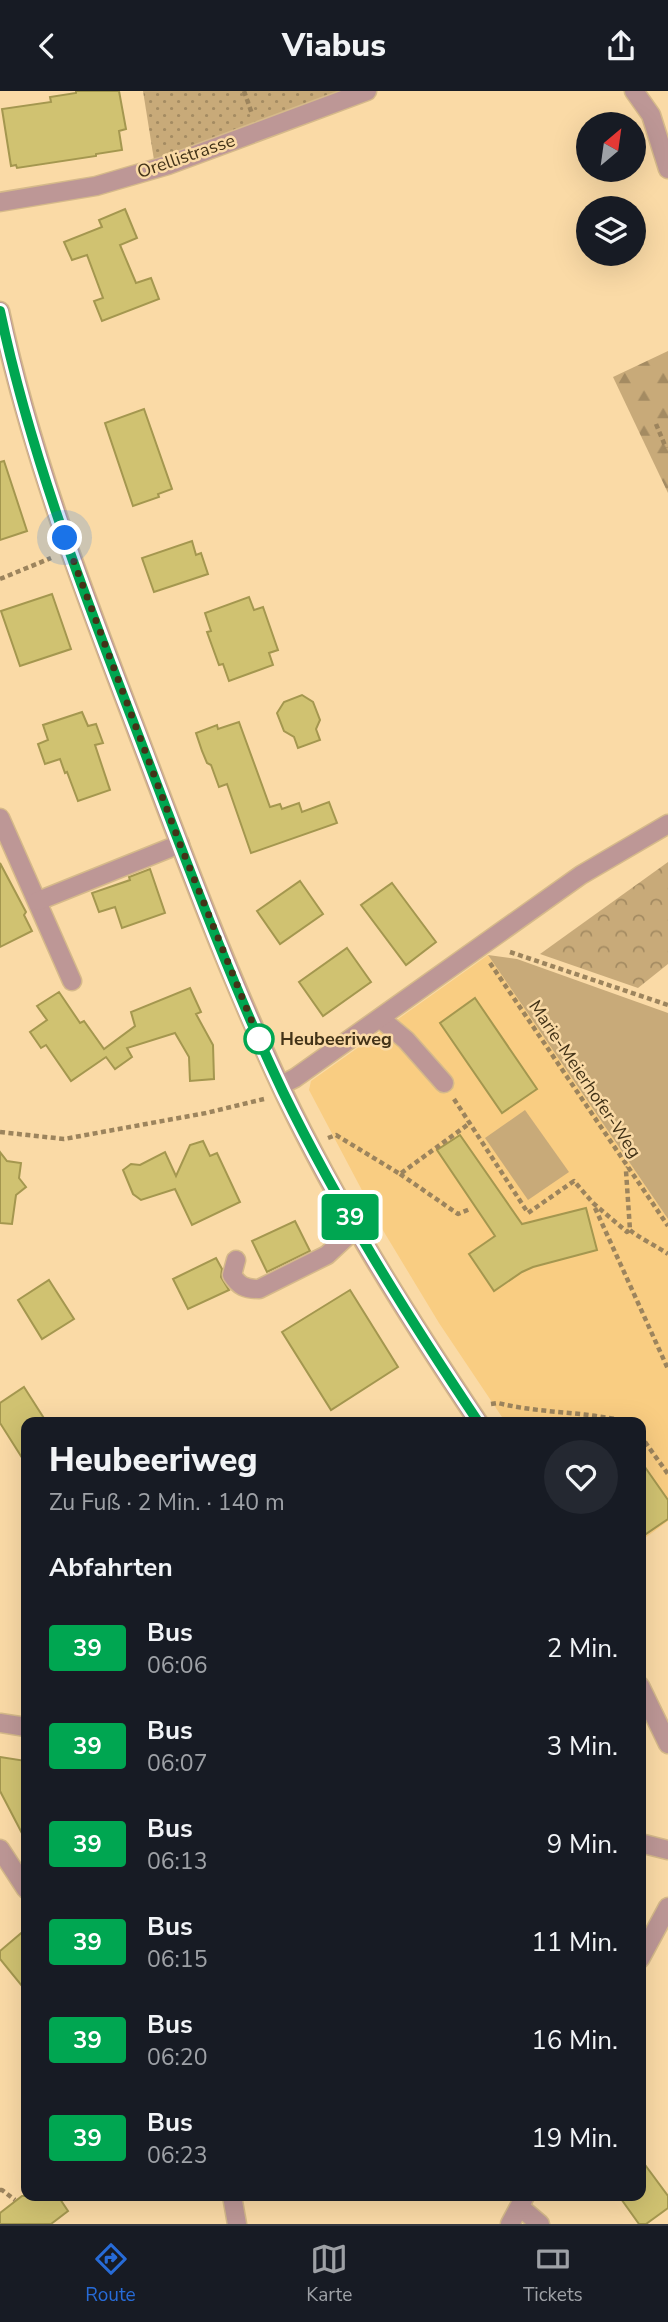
<!DOCTYPE html>
<html lang="de">
<head>
<meta charset="utf-8">
<style>
  :root { --surface:#171b24; --page:#242831; --text:#f1f3f6; --muted:#9ea1a6; --line:#363941; --accent:#276bd7 }
  body { margin:0; font-family:"Nunito Sans",sans-serif; background:var(--page); color:var(--text); height:100vh; display:flex; flex-direction:column; font-size:26px; white-space:nowrap }
  * { box-sizing:border-box; margin:0 }
  p { font-size:23px; color:var(--muted) }
  .icon { flex:none; width:38px; height:38px; fill:none; stroke:currentColor; stroke-width:2; stroke-linecap:round; stroke-linejoin:round }
  .map { position:relative; flex:1; overflow:hidden }
  .panel { position:absolute; left:21px; top:1326px; width:625px; height:784px; display:flex; flex-direction:column; background:var(--surface); border-radius:14px; box-shadow:0 7px 28px #0002 }
  .panel>* { flex:none }
  .badge { padding:0 14px; border-radius:5px; font-size:24px; line-height:46px }
  .needle { width:46px; rotate:29deg }
  .fabs { position:absolute; left:576px; top:21px; display:grid; gap:14px }
  .fabs a { display:grid; place-items:center; width:70px; height:70px; border-radius:50%; background:var(--surface); box-shadow:0 7px 28px #0002; font-size:35px }
  .you { position:absolute; width:35px; height:35px; margin:-18px; border:5px solid #fff; border-radius:50%; background:#1a73e8; box-shadow:0 0 0 10px #1a73e833 }
  .map>.badge { position:absolute; translate:-50% -50%; box-shadow:0 0 0 4px #fff }
  h2 { padding:0 28px; font-size:26px; line-height:63px }
  .round { display:grid; place-items:center; flex:none; width:74px; height:74px; border-radius:37px; background:var(--page) }
  .head { display:flex; align-items:center; justify-content:space-between; height:119px; padding:0 28px }
  h1 { font-size:33px; font-weight:800; line-height:52px }
  ul { padding:0; list-style:none }
  li { display:flex; align-items:center; gap:21px; height:98px; padding:0 28px }
  li div { flex:1 }
  li b { display:block; font-size:26px }
  li em { font-style:normal }
  li .badge { min-width:77px; font-weight:700; text-align:center }
  header { display:flex; justify-content:space-between; align-items:center; height:91px; padding:0 28px; background:var(--surface); font-size:32px; font-weight:800 }
  .tabs { display:flex; justify-content:space-around; align-items:center; height:98px; border-top:2px solid var(--line); background:var(--surface); font-size:19px; color:var(--muted) }
  .tabs a { display:grid; justify-items:center; gap:4px }
  .tabs .selected { color:var(--accent) }
  .map>svg:first-child { display:block }
  .built { fill:#f9cd82 }
  .grass { fill:#c8aa79 }
  .forest { fill:url(#forest-firs) }
  .park { fill:url(#park-crowns) }
  .garden { fill:url(#garden-dots) }
  .building { fill:#d0c271; stroke:#a4974f; stroke-width:2 }
  .lines { fill:none; stroke-linecap:round; stroke-linejoin:round }
  .minor-casing { stroke:#d5b98a; stroke-width:21 }
  .path { stroke:#9c845d; stroke-width:4.5; stroke-dasharray:5 3.5; stroke-linecap:butt }
  .minor { stroke:#bd9796; stroke-width:18 }
  .line-casing { stroke:#fff; stroke-width:16 }
  .line { stroke:#00a651; stroke-width:10 }
  .walk { stroke:#433318; stroke-width:7; stroke-dasharray:0 12.6 }
  .stop-dot { fill:#fff; stroke:#00a651; stroke-width:3.5 }
  .labels { text-anchor:middle; dominant-baseline:central; stroke-width:5; stroke-linejoin:round; paint-order:stroke }
  .street-label { font-size:18px; fill:#433318; stroke:#fadaa6 }
  .stop-label { font-size:18px; font-weight:bold; fill:#433318; stroke:#fadaa6; text-anchor:start }
</style>
</head>
<body>
<header><svg class="icon" aria-label="back" viewBox="0 0 24 24"><path d="M15 5l-7 7 7 7"/></svg>Viabus<svg class="icon" aria-label="share" viewBox="0 0 24 24"><path d="M12 15V3M7 8l5-5 5 5M5 13v7h14v-7"/></svg></header>
<div class="map">
<svg width="668" height="2133" viewBox="0 0 668 2133">
  <defs>
    <pattern id="forest-firs" width="22" height="20" patternUnits="userSpaceOnUse" patternTransform="scale(1.75)"><rect width="22" height="20" fill="#c8aa79"/><path d="M5 1l3.5 6h-7zM16 11l3.5 6h-7z" fill="#a48b62"/></pattern>
    <pattern id="park-crowns" width="20" height="18" patternUnits="userSpaceOnUse" patternTransform="scale(1.75)"><rect width="20" height="18" fill="#c8aa79"/><path d="M2 6a3 3 0 1 1 6 0M12 15a3 3 0 1 1 6 0" fill="none" stroke="#a48b62"/></pattern>
    <pattern id="garden-dots" width="8" height="8" patternUnits="userSpaceOnUse" patternTransform="scale(1.75)"><rect width="8" height="8" fill="#c8aa79"/><path d="M2 2h.1M6 6h.1" fill="none" stroke="#a48b62" stroke-width="1.8" stroke-linecap="round"/></pattern>
  </defs>
  <rect width="100%" height="100%" fill="#fadaa6"/>
  <path class="built" d="M488 864 668 1128V1430L641 1450 640 1332H506L439 1232 384 1141 309 999 311 990Z"/>
  <g class="grass">
    <path d="M488 864 517 868 668 922V1128Z"/>
    <path d="M525 1019 569 1081 528 1109 485 1047Z"/>
  </g>
  <path class="forest" d="M668 260V402L613 286Z"/>
  <path class="park" d="M668 771V873L638 897 540 863Z"/>
  <path class="garden" d="M143 0H350L256 35 154 69Z"/>
  <g class="building">
    <path d="M76 0H119L126 38 119 40 122 59 96 63V65L17 77 16 74 11 75 2 18 51 11 50 6 76 2Z"/>
    <path d="M125 118 137 147 120 154 136 192 151 187 159 208 102 230 94 210 103 207 87 164 72 169 64 151 102 136 99 129Z"/>
    <path d="M144 318 172 398 158 403 159 406 133 415 105 332Z"/>
    <path d="M4 370 27 440 0 449V371Z"/>
    <path d="M192 450 196 464 201 462 208 483 154 501 142 467Z"/>
    <path d="M52 503 71 558 20 575 1 520Z"/>
    <path d="M249 506 254 519 263 516 278 559 269 562 273 574 229 590 223 573 219 574 207 541 211 540 205 522Z"/>
    <path d="M302 604 313 611 320 629 316 638 320 649 298 657 294 646 284 640 277 622 284 611Z"/>
    <path d="M82 621 88 635 96 633 103 652 95 654 110 699 78 710 67 681 65 682 60 668 45 673 38 653 48 649 43 634Z"/>
    <path d="M239 631 270 716 280 713 282 718 299 712 302 721 329 711 337 732 251 762 227 693 219 696 211 674 207 672 202 660 196 642 217 634 218 638Z"/>
    <path d="M0 772 26 821 24 824 32 840 0 856Z"/>
    <path d="M150 778 165 822 122 837 115 816 99 821 92 802 130 789 129 786Z"/>
    <path d="M300 790 323 823 280 853 257 820Z"/>
    <path d="M392 792 436 851 406 874 361 814Z"/>
    <path d="M347 857 371 891 323 925 299 891Z"/>
    <path d="M190 897 201 921 196 923 213 954 214 988 190 990 189 966 175 942 127 957 132 966 115 978 106 966 71 990 46 954 41 957 30 941 47 929 37 915 59 901 80 932 84 930 104 958 135 935 131 921Z"/>
    <path d="M475 907 537 998 502 1022 440 932Z"/>
    <path d="M460 1044 522 1133 586 1117 597 1159 533 1176 522 1181 494 1200 469 1163 495 1145 437 1059Z"/>
    <path d="M203 1050 210 1065 217 1062 240 1111 192 1134 175 1098 141 1109 133 1103 123 1079 131 1073 140 1074 165 1061 176 1085 190 1054Z"/>
    <path d="M0 1061 7 1070 21 1072 19 1087 26 1096 16 1104 12 1133 0 1132Z"/>
    <path d="M295 1130 310 1160 267 1181 252 1150Z"/>
    <path d="M216 1167 222 1178 221 1186 229 1199 188 1218 173 1188Z"/>
    <path d="M49 1189 74 1228 42 1248 18 1209Z"/>
    <path d="M350 1199 398 1276 331 1319 282 1241Z"/>
    <path d="M24 1296 47 1332H26V1373L0 1332V1312Z"/>
    <path d="M640 1369 668 1409V1428L640 1447Z"/>
    <path d="M0 1666 26 1670V1750L0 1700Z"/>
    <path d="M26 1838V1900L0 1868V1860Z"/>
    <path d="M640 2067 668 2105V2117L646 2133H639L619 2105H640Z"/>
    <path d="M22 2105H58L68 2120 51 2133H0V2122Z"/>
  </g>
  <g class="lines">
    <g class="minor-casing">
      <g id="minor">
        <path d="M634 0 651 24 668 78"/>
        <path d="M0 111 96 95 168 74 367 0"/>
        <path d="M0 220C31 364 84 502 136 638 182 760 228 883 283 1000 338 1116 408 1226 479 1332"/>
        <path d="M0 727 72 890"/>
        <path d="M38 810 180 753"/>
        <path d="M381 928 406 949 444 992"/>
        <path d="M281 994 295 987 581 784 668 733"/>
        <path d="M236 1169 232 1184C239 1195 245 1198 259 1198L327 1164 356 1137"/>
        <path d="M640 1595 668 1653"/>
        <path d="M0 1632 26 1636"/>
        <path d="M640 1752 668 1759"/>
        <path d="M0 1758 26 1798"/>
        <path d="M640 1868 668 1816"/>
        <path d="M232 2105 237 2133"/>
        <path d="M520 2116 540 2133"/>
        <path d="M510 2133 525 2105"/>
      </g>
    </g>
    <g class="path">
      <path d="M244 0 252 23"/>
      <path d="M656 333 666 357"/>
      <path d="M0 488 51 467"/>
      <path d="M510 861 668 914"/>
      <path d="M490 872 668 1135"/>
      <path d="M454 1008 528 1122 574 1090 593 1112 627 1141 630 1139 626 1080 628 1076"/>
      <path d="M0 1041 64 1048 206 1022 264 1008"/>
      <path d="M328 1047 336 1044 400 1083 470 1032"/>
      <path d="M400 1083 458 1123 470 1118"/>
      <path d="M595 1117 668 1278"/>
      <path d="M630 1139C636 1145 658 1156 668 1163"/>
      <path d="M491 1313 498 1312C542 1323 588 1320 632 1332"/>
      <path d="M640 1344 668 1383"/>
      <path d="M0 2099H2L15 2109"/>
    </g>
    <use href="#minor" class="minor"/>
  </g>
  <g class="lines">
    <g class="line-casing">
      <path id="line" d="M0 220C30 362 82 498 134 633 181 756 226 881 283 1001 339 1116 408 1226 479 1332"/>
    </g>
    <use href="#line" class="line"/>
    <path class="walk" d="M65 447 180 753 259 948"/>
  </g>
  <circle class="stop-dot" cx="259" cy="948" r="14"/>
  <g class="labels">
    <g class="street-label">
      <text transform="translate(186 65) rotate(-19)">Orellistrasse</text>
      <text transform="translate(585 988) rotate(56)">Marie-Meierhofer-Weg</text>
    </g>
    <g class="stop-label">
      <text x="280" y="948">Heubeeriweg</text>
    </g>
  </g>
</svg>
<div class="fabs">
<a><svg class="needle" viewBox="-14 -14 28 28"><path d="M0-13l5 13h-10z" fill="#e53935"/><path d="M0 13l5-13h-10z" fill="#9ea1a6"/></svg></a>
<a><svg class="icon" aria-label="layers" viewBox="0 0 24 24"><path d="M12 4l9 5-9 5-9-5zM3 14l9 5 9-5"/></svg></a>
</div>
<div class="you" style="left:65px;top:447px"></div>
<b class="badge" style="left:350px;top:1126px;background:#00a651;color:#fff">39</b>
<section class="panel">
<div class="head"><div><h1>Heubeeriweg</h1><p>Zu Fuß · 2 Min. · 140 m</p></div><a class="round"><svg class="icon" aria-label="heart" viewBox="0 0 24 24"><path d="M12 20l-8-8c-3-5 5-10 8-4 3-6 11-1 8 4z"/></svg></a></div>
<h2>Abfahrten</h2>
<ul>
<li><span class="badge" style="background:#00a651;color:#fff">39</span><div><b>Bus</b><p>06:06</p></div><em>2 Min.</em></li>
<li><span class="badge" style="background:#00a651;color:#fff">39</span><div><b>Bus</b><p>06:07</p></div><em>3 Min.</em></li>
<li><span class="badge" style="background:#00a651;color:#fff">39</span><div><b>Bus</b><p>06:13</p></div><em>9 Min.</em></li>
<li><span class="badge" style="background:#00a651;color:#fff">39</span><div><b>Bus</b><p>06:15</p></div><em>11 Min.</em></li>
<li><span class="badge" style="background:#00a651;color:#fff">39</span><div><b>Bus</b><p>06:20</p></div><em>16 Min.</em></li>
<li><span class="badge" style="background:#00a651;color:#fff">39</span><div><b>Bus</b><p>06:23</p></div><em>19 Min.</em></li>
</ul>
</section>
</div>
<nav class="tabs">
<a class="selected"><svg class="icon" aria-label="directions" viewBox="0 0 24 24"><path d="M12 3l9 9-9 9-9-9zM9 14v-3h6M13 9l2 2-2 2"/></svg>Route</a>
<a><svg class="icon" aria-label="map" viewBox="0 0 24 24"><path d="M3 6l6-2 6 2 6-2v14l-6 2-6-2-6 2zM9 4v14M15 6v14"/></svg>Karte</a>
<a><svg class="icon" aria-label="tickets" viewBox="0 0 24 24"><path d="M3 7h18v10H3zM15 7v10"/></svg>Tickets</a>
</nav>
</body>
</html>
